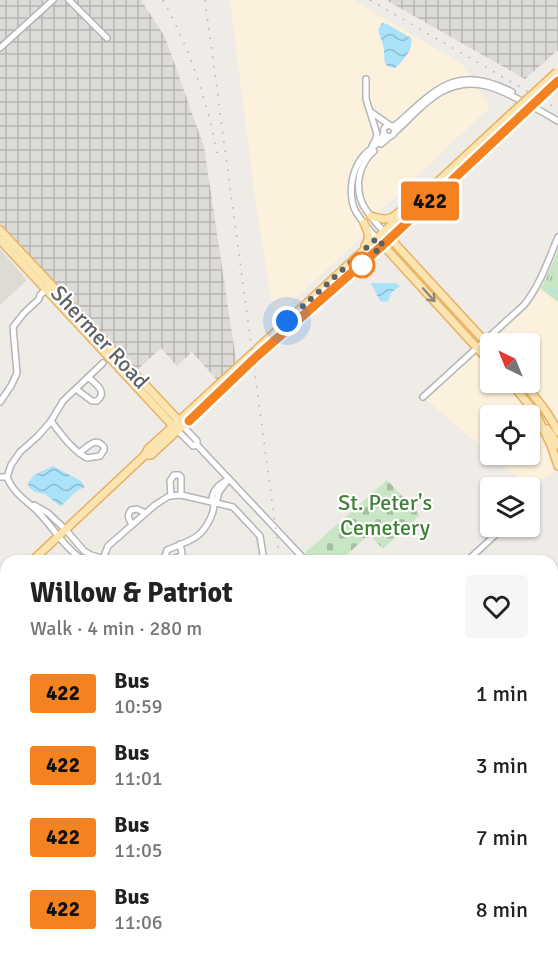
<!DOCTYPE html>
<html lang="en">
<head>
<meta charset="utf-8">
<style>
  :root { --surface:#fff; --page:#f6f6f6; --text:#222; --muted:#767676 }
  body { margin:0; font-family:Signika,sans-serif; background:var(--page); color:var(--text); height:100vh; display:flex; flex-direction:column; font-size:22px; white-space:nowrap }
  * { box-sizing:border-box; margin:0 }
  p { font-size:20px; color:var(--muted) }
  .icon { flex:none; width:33px; height:33px; fill:none; stroke:currentColor; stroke-width:2; stroke-linecap:round; stroke-linejoin:round }
  .map { position:relative; flex:1; overflow:hidden }
  .side { position:absolute; left:0px; top:555px; width:558px; height:404px; display:flex; flex-direction:column; background:var(--surface); border-radius:18px 18px 0 0; box-shadow:0 2px 4px #0004 }
  .side>* { flex:none }
  .badge { padding:0 12px; border-radius:4px; font-size:21px; line-height:39px }
  .needle { width:39px; rotate:317deg }
  .controls { position:absolute; left:480px; top:333px; display:grid; gap:12px }
  .controls a { display:grid; place-items:center; width:60px; height:60px; border-radius:6px; background:var(--surface); box-shadow:0 2px 4px #0004; font-size:30px }
  .you { position:absolute; width:30px; height:30px; margin:-15px; border:4px solid #fff; border-radius:50%; background:#1a73e8; box-shadow:0 0 0 9px #1a73e833 }
  .map>.badge { position:absolute; translate:-50% -50%; box-shadow:0 0 0 3px #fff }
  .round { display:grid; place-items:center; flex:none; width:63px; height:63px; border-radius:6px; background:var(--page) }
  .head { display:flex; align-items:center; justify-content:space-between; height:102px; padding:0 30px }
  h1 { font-size:28px; font-weight:700; line-height:45px }
  ul { padding:0; list-style:none }
  li { display:flex; align-items:center; gap:18px; height:72px; padding:0 30px }
  li div { flex:1 }
  li b { display:block; font-size:22px }
  li em { font-style:normal }
  li .badge { min-width:66px; font-weight:700; text-align:center }
  .map>svg:first-child { display:block }
  .commercial { fill:#fcf1dd }
  .industrial { fill:url(#industrial-grid) }
  .education { fill:#dedbd4 }
  .cemetery { fill:url(#cemetery-stones) }
  .park { fill:url(#park-tufts) }
  .water { fill:url(#water-waves) }
  .lines { fill:none; stroke-linecap:round; stroke-linejoin:round }
  .stream { stroke:#aae2fa; stroke-width:1.5 }
  .minor-casing { stroke:#b3b6b9; stroke-width:8 }
  .major-casing { stroke:#e9b264; stroke-width:10 }
  .minor { stroke:#fff; stroke-width:5 }
  .major { stroke:#fae4af; stroke-width:7 }
  .rail { stroke:#b2b3b3; stroke-width:1.5; stroke-dasharray:1.5 8; stroke-linecap:butt }
  .major-bridge-casing { stroke:#e9b264; stroke-width:10; stroke-linecap:butt }
  .major-bridge { stroke:#fae4af; stroke-width:7 }
  .oneway { stroke:#8c897b }
  .line-casing { stroke:#fff; stroke-width:14 }
  .line { stroke:#f58220; stroke-width:9 }
  .walk { stroke:#5d6265; stroke-width:6; stroke-dasharray:0 10.8 }
  .stop-dot { fill:#fff; stroke:#f58220; stroke-width:3 }
  .labels { text-anchor:middle; dominant-baseline:central; stroke-width:4.5; stroke-linejoin:round; paint-order:stroke }
  .street-label { font-size:22px; fill:#5d6265; stroke:#fff }
  .park-label { font-size:22px; fill:#408039; stroke:#fff }
</style>
</head>
<body>
<div class="map">
<svg width="558" height="958" viewBox="0 0 558 958">
  <defs>
    <pattern id="industrial-grid" width="8" height="8" patternUnits="userSpaceOnUse" patternTransform="scale(1.5)"><rect width="8" height="8" fill="#dddbd8"/><path d="M0 4h8M4 0v8" fill="none" stroke="#b6b5b3"/></pattern>
    <pattern id="cemetery-stones" width="16" height="16" patternUnits="userSpaceOnUse" patternTransform="scale(1.5)"><rect width="16" height="16" fill="#c8e5c4"/><path d="M2 7V4a2 2 0 0 1 4 0v3zM10 15v-3a2 2 0 0 1 4 0v3z" fill="#a6bda3"/></pattern>
    <pattern id="park-tufts" width="24" height="20" patternUnits="userSpaceOnUse" patternTransform="scale(1.5)"><rect width="24" height="20" fill="#c8e5c4"/><path d="M3 7l-1-3M5 7V3M7 7l1-3M15 17l-1-3M17 17v-4M19 17l1-3" fill="none" stroke="#a6bda3"/></pattern>
    <pattern id="water-waves" width="16" height="10" patternUnits="userSpaceOnUse" patternTransform="scale(1.5)"><rect width="16" height="10" fill="#aae2fa"/><path d="M0 5q4-4 8 0t8 0" fill="none" stroke="#8ebbce"/></pattern>
  </defs>
  <rect width="100%" height="100%" fill="#efebe6"/>
  <g class="commercial">
    <path d="M230 0H353L462 64 490 107 380 211 364 235 274 318 255 198Z"/>
    <path d="M541 289 558 302V427L532 391 535 388 530 382V344L493 343 494 340 529 307Z"/>
    <path d="M474 350 490 368V382L504 383 523 403 539 431 555 473 545 477 537 483 532 489 491 455 530 454V416H490V454L423 397Z"/>
  </g>
  <g class="industrial">
    <path d="M0 0H141L165 37 204 147 236 360 233 366 217 380 192 352 177 366 161 348 136 371 0 225Z"/>
    <path d="M386 0H558V50L525 79Z"/>
  </g>
  <path class="education" d="M0 249 27 280 0 305Z"/>
  <g class="cemetery">
    <path d="M387 480 420 515 383 549 372 537 365 538 340 561H313L305 553Z"/>
    <path d="M552 843 558 850V933L552 938Z"/>
    <path d="M343 953V952L537 953 531 958H343Z"/>
  </g>
  <g class="park">
    <path d="M558 251V302L541 289Z"/>
    <path d="M283 953H327L328 958H278Z"/>
  </g>
  <g class="water">
    <path d="M382 23 387 24 411 38C414 49 403 61 395 68 382 67 385 60 384 50 383 43 380 36 378 30Z"/>
    <path d="M371 283H396L400 286 392 292 388 301 383 302 380 301Z"/>
    <path d="M53 466 81 481 85 487 78 490 62 505 60 506 45 494 35 492 29 488 28 483 34 475Z"/>
  </g>
  <g class="lines">
    <path class="stream" d="M549 290H553L558 293"/>
    <g class="minor-casing">
      <g id="minor">
        <path d="M69 0 107 38"/>
        <path d="M0 48 53 0"/>
        <path d="M366 79V99L377 134 376 139 372 146"/>
        <path d="M371 112 391 126"/>
        <circle cx="389" cy="131" r="5.5"/>
        <path d="M392 127 397 124C436 89 457 63 512 92"/>
        <path d="M395 132C410 119 423 102 441 92 473 74 500 89 529 105 539 110 548 115 558 121"/>
        <path d="M381 144 389 137"/>
        <path d="M374 151C359 164 354 186 363 205 368 214 377 224 384 232"/>
        <path d="M377 239C369 229 359 219 354 208 348 190 352 168 365 154 372 147 381 143 384 133"/>
        <path d="M76 389 92 401H97C108 392 96 384 88 377"/>
        <path d="M423 397 524 305C540 285 548 261 558 237"/>
        <path d="M0 402 11 386 17 373 13 327 24 313 39 299 40 295 48 288"/>
        <path d="M51 421C61 434 72 450 87 458L100 456 104 450V447C95 436 88 447 79 453"/>
        <path d="M183 426 197 441V445"/>
        <path d="M178 431 193 446 197 445 306 561"/>
        <path d="M0 477H7L11 465 20 452 38 436 51 421 63 401 103 363"/>
        <path d="M7 477C12 491 24 499 35 509 52 525 64 548 84 561"/>
        <path d="M171 496 170 481 174 475H179L181 477V495"/>
        <path d="M214 502 217 500 219 492 228 480"/>
        <path d="M34 505 48 513 66 530 84 551 91 555 102 558"/>
        <path d="M530 508V514"/>
        <path d="M132 525C129 519 126 516 131 510L137 509 145 513"/>
        <path d="M180 544 182 553 181 556 169 560 165 556 167 550C188 541 201 540 211 517 214 510 215 505 212 498 214 488 220 484 229 479"/>
        <path d="M102 561 108 546 155 505 169 496 181 495 233 507 260 536 264 561"/>
        <path d="M467 561 505 526"/>
        <path d="M0 623 6 630"/>
        <path d="M0 643 6 637"/>
        <path d="M552 706 558 700"/>
        <path d="M0 716 6 722"/>
        <path d="M0 819 6 822"/>
        <path d="M552 836 558 843"/>
        <path d="M0 919 6 926"/>
        <path d="M0 938 6 932"/>
        <path d="M30 952 36 958"/>
        <path d="M142 952 143 956"/>
        <path d="M199 952 200 958"/>
        <path d="M247 952 251 958"/>
        <path d="M98 958 103 952"/>
        <path d="M231 958 237 952"/>
      </g>
    </g>
    <g class="major-casing">
      <g id="major">
        <path d="M371 216C383 220 390 221 399 212"/>
        <path d="M364 223C368 232 371 237 365 246"/>
        <path d="M0 230 181 423"/>
        <path d="M388 236 490 347"/>
        <path d="M0 240 176 429"/>
        <path d="M381 243 490 362"/>
        <path d="M266 348 383 245 519 117"/>
        <path d="M510 382 535 412 551 445 558 466"/>
        <path d="M522 382C536 398 549 413 558 432"/>
        <path d="M547 429 558 445"/>
        <path d="M145 455H151L243 370"/>
        <path d="M32 561 145 455 148 449C270 338 391 225 512 113"/>
        <path d="M0 590 6 584"/>
      </g>
    </g>
    <use href="#minor" class="minor"/>
    <use href="#major" class="major"/>
    <g class="rail">
      <path d="M163 0C190 49 208 103 218 158"/>
      <path d="M205 0 280 561"/>
      <path d="M370 0 558 109"/>
      <path d="M332 952 333 958"/>
    </g>
    <g class="major-bridge-casing">
      <g id="major-bridge">
        <path d="M512 113 557 72"/>
        <path d="M519 117 558 81"/>
      </g>
    </g>
    <use href="#major-bridge" class="major-bridge"/>
  </g>
  <defs><path id="oneway-shaft" d="M-6 0H5M1.5-3L5.5 0L1.5 3" fill="none" stroke-width="1.6" stroke-linecap="round" stroke-linejoin="round" transform="scale(1.5)"/></defs>
  <use class="oneway" href="#oneway-shaft" transform="translate(429 295) rotate(48)"/>
  <g class="lines">
    <g class="line-casing">
      <path id="line" d="M189 421 256 357 383 245 558 81"/>
    </g>
    <use href="#line" class="line"/>
    <path class="walk" d="M287 321 377 238 383 245 362 265"/>
  </g>
  <circle class="stop-dot" cx="362" cy="265" r="12"/>
  <g class="labels">
    <g class="street-label">
      <text transform="translate(100 337) rotate(47)">Shermer Road</text>
    </g>
    <g class="park-label">
      <text x="385" y="502">St. Peter's<tspan x="385" dy="25">Cemetery</tspan></text>
    </g>
  </g>
</svg>
<div class="controls">
<a><svg class="needle" viewBox="-14 -14 28 28"><path d="M0-13l5 13h-10z" fill="#e53935"/><path d="M0 13l5-13h-10z" fill="#767676"/></svg></a>
<a><svg class="icon" aria-label="locate" viewBox="0 0 24 24"><circle cx="12" cy="12" r="6"/><path d="M12 2v4M12 18v4M2 12h4M18 12h4"/></svg></a>
<a><svg class="icon" aria-label="layers" viewBox="0 0 24 24"><path d="M12 4l9 5-9 5-9-5zM3 14l9 5 9-5"/></svg></a>
</div>
<div class="you" style="left:287px;top:321px"></div>
<b class="badge" style="left:430px;top:201px;background:#f58220;color:#111">422</b>
<section class="side">
<div class="head"><div><h1>Willow &amp; Patriot</h1><p>Walk · 4 min · 280 m</p></div><a class="round"><svg class="icon" aria-label="heart" viewBox="0 0 24 24"><path d="M12 20l-8-8c-3-5 5-10 8-4 3-6 11-1 8 4z"/></svg></a></div>
<ul>
<li><span class="badge" style="background:#f58220;color:#111">422</span><div><b>Bus</b><p>10:59</p></div><em>1 min</em></li>
<li><span class="badge" style="background:#f58220;color:#111">422</span><div><b>Bus</b><p>11:01</p></div><em>3 min</em></li>
<li><span class="badge" style="background:#f58220;color:#111">422</span><div><b>Bus</b><p>11:05</p></div><em>7 min</em></li>
<li><span class="badge" style="background:#f58220;color:#111">422</span><div><b>Bus</b><p>11:06</p></div><em>8 min</em></li>
</ul>
</section>
</div>
</body>
</html>
